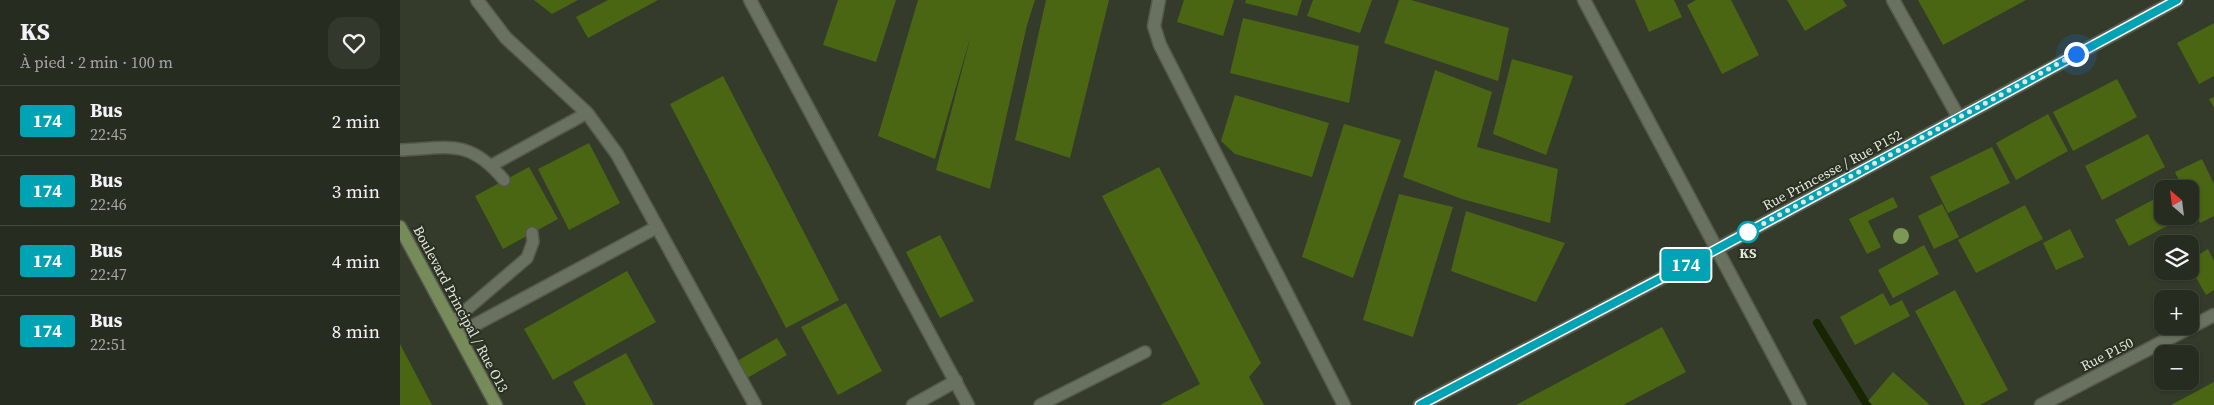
<!DOCTYPE html>
<html lang="fr">
<head>
<meta charset="utf-8">
<style>
  :root { --surface:#272c20; --page:#33382d; --text:#f1f3f6; --muted:#a4a7a5; --line:#43483e }
  body { margin:0; font-family:"Source Serif 4",serif; background:var(--page); color:var(--text); height:100vh; display:flex; flex-direction:column; font-size:19px; white-space:nowrap }
  * { box-sizing:border-box; margin:0 }
  p { font-size:16px; color:var(--muted) }
  .icon { flex:none; width:28px; height:28px; fill:none; stroke:currentColor; stroke-width:2; stroke-linecap:round; stroke-linejoin:round }
  .map { position:relative; flex:1; overflow:hidden }
  .details { display:flex; flex-direction:column; background:var(--surface); width:400px }
  .details>* { flex:none }
  .badge { padding:0 10px; border-radius:4px; font-size:18px; line-height:32px }
  .needle { width:32px; rotate:332deg }
  .buttons { position:absolute; left:1754px; top:180px; display:grid; gap:10px }
  .buttons a { display:grid; place-items:center; width:45px; height:45px; border-radius:10px; background:var(--surface); box-shadow:0 1px 4px #0004,0 0 0 1px var(--line); font-size:25px }
  .you { position:absolute; width:25px; height:25px; margin:-12px; border:4px solid #fff; border-radius:50%; background:#1a73e8; box-shadow:0 0 0 8px #1a73e833 }
  .map>.badge { position:absolute; translate:-50% -50%; box-shadow:0 0 0 2px #fff }
  .round { display:grid; place-items:center; flex:none; width:52px; height:52px; border-radius:15px; background:var(--page) }
  .head { display:flex; align-items:center; justify-content:space-between; height:85px; padding:0 20px }
  h1 { font-size:24px; font-weight:800; line-height:38px }
  ul { padding:0; list-style:none }
  li { display:flex; align-items:center; gap:15px; height:70px; padding:0 20px; border-top:1px solid var(--line) }
  li div { flex:1 }
  li b { display:block; font-size:19px }
  li em { font-style:normal }
  li .badge { min-width:55px; font-weight:700; text-align:center }
  main { display:flex; flex:1; min-height:0 }
  .map>svg:first-child { display:block }
  .lines { fill:none; stroke-linecap:round; stroke-linejoin:round }
  .stream { stroke:#172600; stroke-width:8 }
  .building { fill:#4a6612 }
  .service-casing { stroke:#53594c; stroke-width:14 }
  .minor-casing { stroke:#53594c; stroke-width:15 }
  .tertiary-casing { stroke:#53594c; stroke-width:15 }
  .secondary-casing { stroke:#53594c; stroke-width:15 }
  .service { stroke:#697160; stroke-width:11 }
  .minor { stroke:#697160; stroke-width:12 }
  .tertiary { stroke:#697160; stroke-width:12 }
  .secondary { stroke:#778b5a; stroke-width:12 }
  .tree { fill:#7d9755 }
  .line-casing { stroke:#fff; stroke-width:11 }
  .line { stroke:#00a3b4; stroke-width:8 }
  .walk { stroke:#e2e7dd; stroke-width:5; stroke-dasharray:0 9 }
  .stop-dot { fill:#fff; stroke:#00a3b4; stroke-width:2.5 }
  .labels { text-anchor:middle; dominant-baseline:central; stroke-width:4; stroke-linejoin:round; paint-order:stroke }
  .street-label { font-size:14px; fill:#e2e7dd; stroke:#2a3021 }
  .stop-label { font-size:14px; font-weight:bold; fill:#e2e7dd; stroke:#2a3021 }
</style>
</head>
<body>
<main>
<section class="details">
<div class="head"><div><h1>KS</h1><p>À pied · 2 min · 100 m</p></div><a class="round"><svg class="icon" aria-label="heart" viewBox="0 0 24 24"><path d="M12 20l-8-8c-3-5 5-10 8-4 3-6 11-1 8 4z"/></svg></a></div>
<ul>
<li><span class="badge" style="background:#00a3b4;color:#fff">174</span><div><b>Bus</b><p>22:45</p></div><em>2 min</em></li>
<li><span class="badge" style="background:#00a3b4;color:#fff">174</span><div><b>Bus</b><p>22:46</p></div><em>3 min</em></li>
<li><span class="badge" style="background:#00a3b4;color:#fff">174</span><div><b>Bus</b><p>22:47</p></div><em>4 min</em></li>
<li><span class="badge" style="background:#00a3b4;color:#fff">174</span><div><b>Bus</b><p>22:51</p></div><em>8 min</em></li>
</ul>
</section>
<div class="map">
<svg width="1814" height="405" viewBox="0 0 1814 405">
  <rect width="100%" height="100%" fill="#343b2b"/>
  <g class="lines">
    <path class="stream" d="M1417 323 1467 405"/>
  </g>
  <g class="building">
    <path d="M134 0H178L152 14Z"/>
    <path d="M208 0H258L188 38 176 17Z"/>
    <path d="M438 0H496L476 62 423 45Z"/>
    <path d="M518 0H635L627 25 590 189 536 170 571 35 535 159 478 136Z"/>
    <path d="M646 0H709L670 158 615 140Z"/>
    <path d="M784 0H834L823 36 777 22Z"/>
    <path d="M846 0H902L897 16 845 3Z"/>
    <path d="M913 0H972L960 33 907 16Z"/>
    <path d="M999 0H1011L1109 28 1098 81 984 43Z"/>
    <path d="M1235 0H1274L1282 17 1249 32Z"/>
    <path d="M1296 0H1331L1359 55 1322 74 1287 5Z"/>
    <path d="M1387 0H1443L1447 6 1405 31Z"/>
    <path d="M1518 0H1626L1543 45Z"/>
    <path d="M843 18 959 46 949 103 830 73Z"/>
    <path d="M1814 23V76L1799 84 1777 43Z"/>
    <path d="M1112 59 1173 76 1146 155 1093 134Z"/>
    <path d="M1035 70 1092 92 1077 147 1158 169 1150 223 1062 199 1003 177Z"/>
    <path d="M323 76 439 300 386 328 270 104Z"/>
    <path d="M1717 79 1737 117 1673 151 1653 112Z"/>
    <path d="M835 95 929 123 912 177 835 154 821 141Z"/>
    <path d="M1814 97V108L1809 99Z"/>
    <path d="M1648 114 1668 151 1616 180 1596 143Z"/>
    <path d="M944 124 1001 140 953 278 902 257Z"/>
    <path d="M1748 134 1765 167 1702 200 1685 166Z"/>
    <path d="M189 143 220 203 169 230 138 169Z"/>
    <path d="M1592 147 1610 183 1548 213 1530 177Z"/>
    <path d="M1802 159 1814 184V216L1800 223 1790 202V189H1783L1775 172Z"/>
    <path d="M129 167 158 219 103 249 75 196Z"/>
    <path d="M759 167 861 363 849 377 864 405H760L800 384 702 196Z"/>
    <path d="M999 194 1053 207 1013 337 963 320Z"/>
    <path d="M1762 195V216H1786L1729 246 1715 220Z"/>
    <path d="M1493 197 1498 207 1468 221 1481 247 1467 254 1449 219Z"/>
    <path d="M1542 204 1559 237 1534 249 1518 216Z"/>
    <path d="M1625 205 1643 239 1576 273 1558 240Z"/>
    <path d="M1066 211 1165 243 1136 302 1051 271Z"/>
    <path d="M1670 229 1684 257 1656 270 1643 243Z"/>
    <path d="M540 235 574 301 540 318 506 252Z"/>
    <path d="M1524 245 1539 274 1493 298 1478 270Z"/>
    <path d="M1808 249 1814 261V290L1806 295 1790 267V260Z"/>
    <path d="M227 271 256 322 153 380 124 329Z"/>
    <path d="M1555 290 1608 390 1580 405H1565L1515 311Z"/>
    <path d="M1483 293 1490 306 1502 300 1510 316 1455 345 1440 317Z"/>
    <path d="M446 303 482 371 438 395 401 327Z"/>
    <path d="M1262 327 1286 372 1223 405H1116Z"/>
    <path d="M377 338 387 355 342 381 337 361Z"/>
    <path d="M0 344 32 405H0Z"/>
    <path d="M226 353 254 405H186L173 382Z"/>
    <path d="M1493 372 1530 405H1473L1468 401Z"/>
    <path d="M1814 382V405H1771Z"/>
  </g>
  <g class="lines">
    <g class="service-casing">
      <g id="service">
        <path d="M0 150C49 148 69 138 104 180"/>
        <path d="M92 165 187 113"/>
        <path d="M52 322 127 258 133 242 132 233"/>
        <path d="M640 405 745 352"/>
      </g>
    </g>
    <g class="minor-casing">
      <g id="minor">
        <path d="M77 0 106 38 187 113 217 154 355 405"/>
        <path d="M350 0 568 405"/>
        <path d="M759 0 754 26 760 45 944 405"/>
        <path d="M1184 0 1400 405"/>
        <path d="M1493 0 1559 118"/>
        <path d="M58 334 257 227"/>
        <path d="M513 405 556 381"/>
        <path d="M1641 405 1814 315"/>
      </g>
    </g>
    <g class="tertiary-casing">
      <path id="tertiary" d="M1020 405 1315 250 1777 0"/>
    </g>
    <g class="secondary-casing">
      <path id="secondary" d="M0 227 96 405"/>
    </g>
    <use href="#service" class="service"/>
    <use href="#minor" class="minor"/>
    <use href="#tertiary" class="tertiary"/>
    <use href="#secondary" class="secondary"/>
  </g>
  <circle class="tree" cx="1501" cy="236" r="8"/>
  <g class="lines">
    <g class="line-casing">
      <path id="line" d="M1020 405 1315 250 1777 0"/>
    </g>
    <use href="#line" class="line"/>
    <path class="walk" d="M1348 232 1676 54"/>
  </g>
  <circle class="stop-dot" cx="1348" cy="232" r="10"/>
  <g class="labels">
    <g class="street-label">
      <text transform="translate(1432 170) rotate(-28)">Rue Princesse / Rue P152</text>
      <text transform="translate(61 309) rotate(62)">Boulevard Principal / Rue O13</text>
      <text transform="translate(1707 354) rotate(-27)">Rue P150</text>
    </g>
    <g class="stop-label">
      <text x="1348" y="253">KS</text>
    </g>
  </g>
</svg>
<div class="buttons">
<a><svg class="needle" viewBox="-14 -14 28 28"><path d="M0-13l5 13h-10z" fill="#e53935"/><path d="M0 13l5-13h-10z" fill="#a4a7a5"/></svg></a>
<a><svg class="icon" aria-label="layers" viewBox="0 0 24 24"><path d="M12 4l9 5-9 5-9-5zM3 14l9 5 9-5"/></svg></a>
<a>+</a>
<a>−</a>
</div>
<div class="you" style="left:1676px;top:54px"></div>
<b class="badge" style="left:1286px;top:265px;background:#00a3b4;color:#fff">174</b>
</div>
</main>
</body>
</html>
